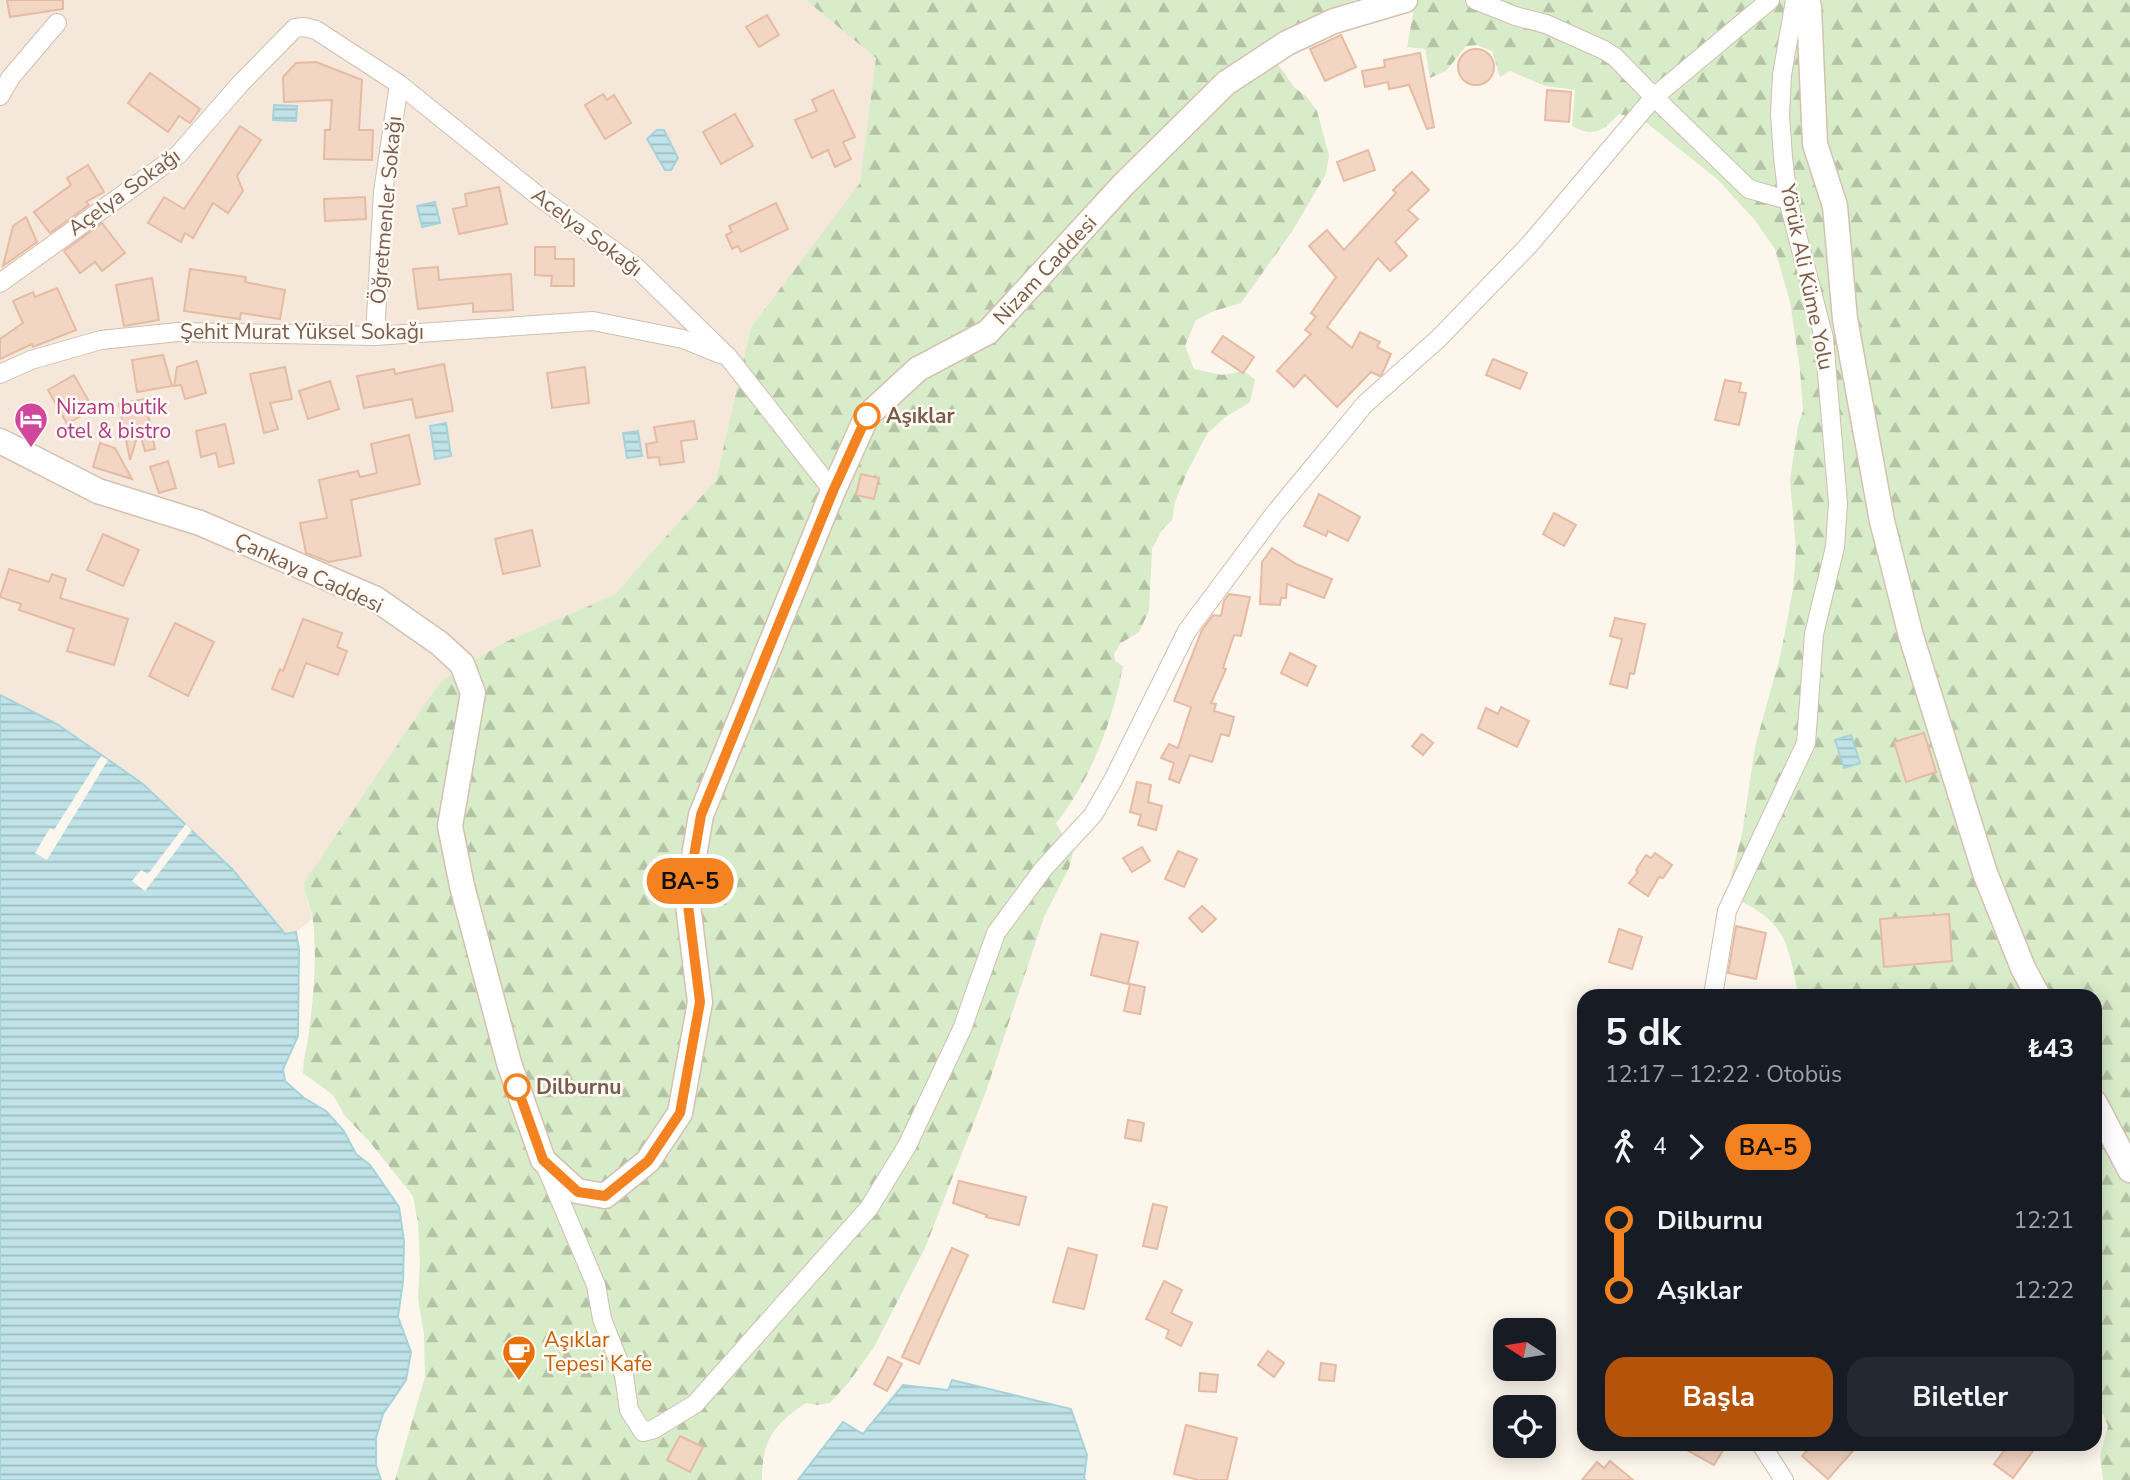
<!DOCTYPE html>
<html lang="tr">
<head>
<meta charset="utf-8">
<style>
  :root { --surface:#171b24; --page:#242831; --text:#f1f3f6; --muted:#9ea1a6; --accent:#b45309 }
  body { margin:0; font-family:"Nunito Sans",sans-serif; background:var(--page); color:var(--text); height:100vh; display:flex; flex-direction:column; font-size:26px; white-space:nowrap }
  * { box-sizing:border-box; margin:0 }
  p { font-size:23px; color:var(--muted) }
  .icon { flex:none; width:38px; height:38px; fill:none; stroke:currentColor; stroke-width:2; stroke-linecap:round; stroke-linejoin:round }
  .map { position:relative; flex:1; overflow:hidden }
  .side { position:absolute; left:1577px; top:989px; width:525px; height:462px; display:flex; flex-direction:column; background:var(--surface); border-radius:21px; box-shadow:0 4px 18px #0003 }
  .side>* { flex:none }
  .badge { padding:0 14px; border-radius:23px; font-size:24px; line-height:46px }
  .needle { width:46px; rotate:282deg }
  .buttons { position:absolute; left:1493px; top:1318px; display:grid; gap:14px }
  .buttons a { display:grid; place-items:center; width:63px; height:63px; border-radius:14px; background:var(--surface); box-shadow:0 4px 18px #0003; font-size:35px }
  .map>.badge { position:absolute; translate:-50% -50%; box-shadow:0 0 0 4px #fff }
  .legs { display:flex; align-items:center; gap:10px; height:77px; padding:0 28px; font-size:23px }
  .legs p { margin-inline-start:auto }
  .summary { display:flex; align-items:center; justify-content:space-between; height:119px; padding:0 28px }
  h1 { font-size:38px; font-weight:700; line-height:52px }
  .primary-button { display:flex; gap:14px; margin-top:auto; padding:14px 28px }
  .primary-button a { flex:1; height:80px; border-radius:21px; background:var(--accent); color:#fff; font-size:28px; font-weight:700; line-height:80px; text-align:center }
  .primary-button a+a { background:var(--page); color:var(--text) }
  ul { padding:0 28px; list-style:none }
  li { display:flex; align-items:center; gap:24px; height:70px; font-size:26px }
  li i { display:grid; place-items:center; width:10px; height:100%; margin:0 9px; background:currentColor }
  li i::after { content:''; width:18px; height:18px; margin:-9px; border:5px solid; border-radius:50%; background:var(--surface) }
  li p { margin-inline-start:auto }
  li:first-child i { background:linear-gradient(#0000 50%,currentColor 0) }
  li:last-child i { background:linear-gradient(currentColor 50%,#0000 0) }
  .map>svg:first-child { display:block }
  .residential { fill:#f5e8da }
  .forest { fill:url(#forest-firs) }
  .water { fill:url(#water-rules); stroke:#a5d3da; stroke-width:2 }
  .pier { fill:#fdf6ec }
  .building { fill:#f3d5c3; stroke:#e6bba3; stroke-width:2 }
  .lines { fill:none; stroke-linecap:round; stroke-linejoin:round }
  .street-casing { stroke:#d1beb0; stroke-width:20 }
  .secondary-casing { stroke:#d6c0b0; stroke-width:27 }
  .street { stroke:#fff; stroke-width:18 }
  .secondary { stroke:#fff; stroke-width:24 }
  .line-1-casing { stroke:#fff; stroke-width:16 }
  .line-1 { stroke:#f58220; stroke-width:10 }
  .stop-1-dot { fill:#fff; stroke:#f58220; stroke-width:3.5 }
  .labels { text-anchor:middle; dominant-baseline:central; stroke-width:5; stroke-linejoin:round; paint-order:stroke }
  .street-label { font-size:21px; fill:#7a5c4d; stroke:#fffaf3 }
  .hotel-label { font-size:21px; fill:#b23c85; stroke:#fffaf3; text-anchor:start }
  .stop-label { font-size:21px; font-weight:bold; fill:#7a5c4d; stroke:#fffaf3; text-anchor:start }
  .food-label { font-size:21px; fill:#c56008; stroke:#fffaf3; text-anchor:start }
</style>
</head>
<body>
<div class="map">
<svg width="2130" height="1480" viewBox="0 0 2130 1480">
  <defs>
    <pattern id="forest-firs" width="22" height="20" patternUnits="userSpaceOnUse" patternTransform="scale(1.75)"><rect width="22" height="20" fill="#d8ecc9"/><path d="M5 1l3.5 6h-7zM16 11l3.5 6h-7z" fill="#b4c2a5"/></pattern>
    <pattern id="water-rules" width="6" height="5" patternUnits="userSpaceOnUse" patternTransform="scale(1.75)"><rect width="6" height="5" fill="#bfe3e8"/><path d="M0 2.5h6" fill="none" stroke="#a0bbbe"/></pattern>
  </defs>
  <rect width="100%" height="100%" fill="#fdf6ec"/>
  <path class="residential" d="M0 0H806L877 58 860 184 751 327 716 480 614 595 503 643 303 884 312 919 296 932 285 935 233 870 143 784 57 724 0 695Z"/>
  <g class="forest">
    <path d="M806 0H1355L1327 10 1269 42 1279 66 1294 87 1307 97 1317 111 1329 155 1326 174 1293 230 1241 303 1214 311 1196 320 1185 346 1194 369 1222 375 1244 371 1255 380 1250 402 1224 418 1207 434 1188 470 1175 502 1172 520 1161 531 1152 549 1149 611 1139 632 1121 643 1114 654 1115 661 1123 666C1113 720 1091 780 1056 823L1073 853 1069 868 1044 917 985 1094 925 1248 874 1347 849 1382 830 1403 817 1405 806 1403C773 1425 762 1440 762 1480H395L425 1377 424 1334 418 1299 420 1263 418 1223 413 1196 369 1141 345 1116 333 1095 303 1073C303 1058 308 1045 309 1030 314 994 317 957 313 921 311 909 306 896 303 884L441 681 503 643 614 595 716 480 751 327 860 183 876 58Z"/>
    <path d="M1410 0H2130V1480H2103L2100 1456 2108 1426 2103 1414 2095 1412V996H1799C1794 978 1792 959 1785 942 1776 919 1748 902 1726 896L1742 834 1755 747 1781 653 1793 589 1796 550 1790 480 1798 425 1803 411 1800 370 1790 302 1775 249 1754 219 1717 179 1643 120 1619 114C1602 131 1595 138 1572 126L1575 90 1545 86 1510 71 1500 77 1492 51 1477 45 1466 46 1446 71 1430 78 1425 49 1407 47 1413 15Z"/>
  </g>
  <g class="water">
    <path d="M274 105 297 106 296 121 273 120Z"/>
    <path d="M657 130H664L678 158 671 170H665L647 139Z"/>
    <path d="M435 202 440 223 422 227 417 206Z"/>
    <path d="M446 423 451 456 435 459 430 426Z"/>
    <path d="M638 431 642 456 627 458 623 433Z"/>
    <path d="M0 695 57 724 143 784 233 870 285 934 296 932 299 949 298 1036 283 1069 285 1081 304 1098 326 1111 344 1131 356 1154 370 1165 399 1207 404 1241 403 1281 398 1317 411 1352 406 1380 383 1414 376 1438V1465L381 1480H0Z"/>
    <path d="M1851 735 1860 763 1844 768 1835 740Z"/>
    <path d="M952 1380 1071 1409 1087 1455 1084 1479 1086 1480H798L843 1422 863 1434 903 1385 948 1390Z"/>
  </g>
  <g class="pier">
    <path d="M101 756 108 760 47 860 35 853 50 828 54 830Z"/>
    <path d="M186 824 192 830 145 891 132 881 141 870 148 874Z"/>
  </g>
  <g class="building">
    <path d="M7 0H63V9L10 17Z"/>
    <path d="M767 15 779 35 759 47 746 27Z"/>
    <path d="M1341 35 1356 67 1325 81 1310 49Z"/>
    <circle cx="1476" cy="67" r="18"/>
    <path d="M1420 53 1434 127 1427 129 1409 85 1389 89 1388 82 1365 87 1362 71 1385 67 1384 60Z"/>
    <path d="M316 62 362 80 359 130H373L372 160 324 159 325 130H330L332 100 284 102 283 77 296 63Z"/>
    <path d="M150 73 200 109 190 123 179 116 168 132 128 103Z"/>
    <path d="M833 90 855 137 843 142 851 159 835 167 828 150 812 158 795 120 817 111 812 100Z"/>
    <path d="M1547 90 1571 92 1569 122 1545 120Z"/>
    <path d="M603 94 607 100 614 95 631 123 605 139 585 105Z"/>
    <path d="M735 114 753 146 721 164 703 132Z"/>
    <path d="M240 126 261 140 237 176 243 191 228 213 213 203 193 238 185 233 181 242 148 223 164 197 184 209Z"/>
    <path d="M1368 150 1375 170 1344 181 1337 162Z"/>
    <path d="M88 165 104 192 86 202 89 205 50 233 34 212 71 185 67 178Z"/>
    <path d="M1412 172 1429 190 1408 210 1418 219 1395 242 1407 256 1390 271 1378 258 1327 327 1352 348 1360 332 1380 342 1377 347 1391 354 1382 374 1380 376 1371 372 1337 407 1305 375 1294 387 1277 371 1311 334 1305 330 1316 317 1311 313 1336 277 1309 246 1327 230 1344 250 1396 193 1393 190Z"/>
    <path d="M499 187 507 224 459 234 453 209 467 206 465 194Z"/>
    <path d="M365 197 366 219 325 221 324 199Z"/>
    <path d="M776 203 788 229 741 252 738 246 732 249 726 235 732 232 729 226Z"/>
    <path d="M26 217 37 242 3 266 13 226Z"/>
    <path d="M102 223 125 253 102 271 95 262 80 273 64 251Z"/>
    <path d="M535 247H555V259H574V286H551L552 276 535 275Z"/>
    <path d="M438 267 439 280 511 274 513 310 473 312V303L418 309 413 269Z"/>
    <path d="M190 269 246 277 245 282 285 290 280 319 241 313 240 319 184 311Z"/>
    <path d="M152 278 159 320 124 326 116 285Z"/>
    <path d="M57 288 76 330 33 347 32 344 0 359V339L23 323 13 301 33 292 35 297Z"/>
    <path d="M1223 336 1254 357 1243 373 1212 352Z"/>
    <path d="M163 355 172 386 137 392 132 360Z"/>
    <path d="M1493 359 1527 373 1520 389 1486 375Z"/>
    <path d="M197 361 206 393 185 399 181 385 174 386 177 367Z"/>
    <path d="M444 364 453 411 416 418 412 399 364 408 357 376 394 369 395 374Z"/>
    <path d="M285 367 292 399 270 403 278 429 264 433 250 374Z"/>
    <path d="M585 367 589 403 552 408 547 373Z"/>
    <path d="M74 375 93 409 67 424 48 390Z"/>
    <path d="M1725 380 1741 383 1739 392 1746 393 1739 425 1715 420Z"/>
    <path d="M330 381 339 409 308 419 299 391Z"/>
    <path d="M145 399 155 449 145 451 139 431 130 460 119 404Z"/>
    <path d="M694 421 697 439 681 441 684 462 660 465 659 457 648 458 646 444 657 442 654 427Z"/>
    <path d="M225 424 234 463 219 467 216 453 201 457 196 431Z"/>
    <path d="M409 435 420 484 351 500 361 556 329 562 306 553 300 523 327 518 319 480 358 471 360 477 377 473 371 444Z"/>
    <path d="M100 443 115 448 132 479 93 467Z"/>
    <path d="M168 461 176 488 159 493 150 467Z"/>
    <path d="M861 474 879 478 874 499 856 495Z"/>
    <path d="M1319 494 1360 517 1348 541 1328 531 1326 536 1304 526Z"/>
    <path d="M1554 513 1576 525 1564 546 1543 534Z"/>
    <path d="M532 530 540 566 503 574 495 539Z"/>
    <path d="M103 534 139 550 123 586 87 570Z"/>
    <path d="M1272 548 1296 564 1332 579 1324 598 1287 584 1286 598H1281L1280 605 1260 604 1262 562Z"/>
    <path d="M9 569 49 582 52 574 66 579 60 598 128 619 114 665 67 651 74 629 19 610 21 604 0 597Z"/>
    <path d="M1229 594 1250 597 1241 636 1234 635 1223 668 1226 669 1211 703 1216 704 1214 711 1234 717 1229 736 1221 734 1212 762 1190 755 1179 783 1169 779 1174 763 1161 758 1169 744 1178 748 1191 707 1174 701 1202 630 1213 615 1221 616 1224 601Z"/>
    <path d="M1615 618 1645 624 1634 674 1630 673 1627 688 1610 684 1622 639 1610 636Z"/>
    <path d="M303 619 342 633 337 647 347 651 338 675 306 663 293 697 272 689 280 669 283 671Z"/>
    <path d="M175 623 214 642 188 696 149 676Z"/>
    <path d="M1290 653 1316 666 1307 686 1281 673Z"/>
    <path d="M1501 707 1529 721 1517 747 1478 728 1486 708 1498 714Z"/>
    <path d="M1924 733 1936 772 1906 782 1894 742Z"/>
    <path d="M1422 734 1433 743 1423 755 1412 746Z"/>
    <path d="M1137 782 1151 785 1148 802 1162 806 1156 830 1138 825 1141 815 1130 812Z"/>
    <path d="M1142 847 1150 861 1132 872 1123 858Z"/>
    <path d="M1178 851 1197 859 1184 887 1165 879Z"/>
    <path d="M1655 853 1672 865 1663 878 1659 877 1648 896 1629 883 1638 872 1636 870 1646 855 1651 858Z"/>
    <path d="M1202 906 1216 919 1202 932 1189 918Z"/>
    <path d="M1949 914 1952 961 1884 967 1880 919Z"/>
    <path d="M1736 926 1766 933 1756 979 1728 973Z"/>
    <path d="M1619 929 1642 937 1632 969 1609 962Z"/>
    <path d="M1101 934 1138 942 1128 984 1091 975Z"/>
    <path d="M1130 984 1145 987 1140 1014 1124 1011Z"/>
    <path d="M1128 1120 1144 1123 1141 1141 1125 1138Z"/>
    <path d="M959 1181 1026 1197 1019 1225 986 1217 987 1215 953 1203Z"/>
    <path d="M1153 1204 1167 1207 1157 1249 1143 1246Z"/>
    <path d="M952 1248 968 1255 919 1364 902 1357Z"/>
    <path d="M1068 1248 1097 1255 1084 1309 1053 1302Z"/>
    <path d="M1164 1281 1182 1290 1171 1313 1192 1323 1181 1346 1166 1338 1169 1330 1146 1319Z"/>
    <path d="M1268 1351 1284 1363 1274 1377 1258 1365Z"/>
    <path d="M888 1357 902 1364 887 1391 874 1384Z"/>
    <path d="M1321 1363 1336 1365 1334 1381 1319 1380Z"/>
    <path d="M1200 1373 1218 1375 1216 1392 1199 1391Z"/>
    <path d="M1186 1425 1237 1438 1227 1480H1199L1174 1474Z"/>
    <path d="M680 1436 703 1447 690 1472 667 1460Z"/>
    <path d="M1676 1444H1727L1714 1465Z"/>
    <path d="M1813 1444H1859L1828 1479 1802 1456Z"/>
    <path d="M2009 1444H2038L2013 1478 1994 1464Z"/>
    <path d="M1610 1461 1633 1480H1582L1597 1462 1604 1468Z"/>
  </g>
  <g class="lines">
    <g class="street-casing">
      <g id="street">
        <path d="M1475 0 1515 16 1546 24 1604 50 1615 57 1654 97 1770 0"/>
        <path d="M0 96 11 77 57 23"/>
        <path d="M0 283 178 155 241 83 295 28 304 27 316 30 399 84 542 199 635 266 729 358 833 491"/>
        <path d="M375 336 383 192 399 84"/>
        <path d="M0 374 31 360 101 340 178 332 375 336 593 321 683 339 720 354"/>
        <path d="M1713 996 1727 911 1806 743 1814 634 1835 547 1838 503 1824 338 1788 200 1783 157 1780 115 1782 75 1795 0"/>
        <path d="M546 1167 596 1285 602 1319 624 1375 629 1410 643 1432 654 1429 695 1404 869 1208 907 1146 962 1029 996 933 1044 868 1093 815 1113 780 1187 631 1275 513 1365 404 1438 339 1530 244 1654 97 1749 189 1788 200"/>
        <path d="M1761 1444 1784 1480"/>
      </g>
    </g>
    <g class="secondary-casing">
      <g id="secondary">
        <path d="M1807 0 1809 7 1815 144 1835 206 1845 319 1882 521 1911 636 1985 873 2023 968 2038 996"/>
        <path d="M0 441 98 491 200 523 376 599 439 643 462 664 473 693 450 826 462 886 509 1063 543 1160 577 1191 605 1196 648 1161 680 1113 700 1002 687 897 701 815 833 491 867 416 918 369 988 332 1123 185 1226 83 1287 43 1334 21 1405 0"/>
        <path d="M2095 1103 2130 1170"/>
      </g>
    </g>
    <use href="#street" class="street"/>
    <use href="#secondary" class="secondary"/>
  </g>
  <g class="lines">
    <g class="line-1-casing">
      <path id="line-1" d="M517 1087 543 1160 578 1192 605 1196 648 1161 680 1113 700 1002 687 897 701 815 833 491 867 416"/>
    </g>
    <use href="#line-1" class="line-1"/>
  </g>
  <defs>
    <g id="hotel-pin" transform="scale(1.75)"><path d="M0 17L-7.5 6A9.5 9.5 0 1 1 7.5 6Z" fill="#d1479c" stroke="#fffaf3"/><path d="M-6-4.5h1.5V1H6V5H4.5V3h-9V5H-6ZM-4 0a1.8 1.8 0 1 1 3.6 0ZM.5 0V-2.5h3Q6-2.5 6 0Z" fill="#fff"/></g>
    <g id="cafe-pin" transform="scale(1.75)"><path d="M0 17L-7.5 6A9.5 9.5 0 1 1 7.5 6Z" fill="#e8710a" stroke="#fffaf3"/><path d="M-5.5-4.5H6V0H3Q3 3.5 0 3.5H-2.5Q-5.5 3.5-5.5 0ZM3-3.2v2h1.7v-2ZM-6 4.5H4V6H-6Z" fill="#fff"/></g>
  </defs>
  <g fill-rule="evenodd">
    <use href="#hotel-pin" x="31" y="419"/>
    <use href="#cafe-pin" x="519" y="1352"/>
  </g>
  <g class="stop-1-dot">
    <circle cx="867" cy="416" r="12"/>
    <circle cx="517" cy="1087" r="12"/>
  </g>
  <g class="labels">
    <g class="street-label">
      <text transform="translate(124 192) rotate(-36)">Açelya Sokağı</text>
      <text transform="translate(386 210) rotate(-85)">Öğretmenler Sokağı</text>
      <text transform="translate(587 232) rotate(37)">Acelya Sokağı</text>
      <text transform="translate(1045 270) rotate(-47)">Nizam Caddesi</text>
      <text transform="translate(1807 277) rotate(78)">Yörük Ali Küme Yolu</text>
      <text x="302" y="332">Şehit Murat Yüksel Sokağı</text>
      <text transform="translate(309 573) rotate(25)">Çankaya Caddesi</text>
    </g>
    <g class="hotel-label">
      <text x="56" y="407">Nizam butik<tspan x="56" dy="24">otel &amp; bistro</tspan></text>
    </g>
    <g class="stop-label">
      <text x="886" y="416">Aşıklar</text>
      <text x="536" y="1087">Dilburnu</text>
    </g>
    <g class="food-label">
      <text x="544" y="1340">Aşıklar<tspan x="544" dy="24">Tepesi Kafe</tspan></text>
    </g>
  </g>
</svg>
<div class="buttons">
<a><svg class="needle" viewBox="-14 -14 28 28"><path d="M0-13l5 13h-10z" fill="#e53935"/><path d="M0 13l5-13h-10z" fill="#9ea1a6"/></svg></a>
<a><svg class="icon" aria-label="locate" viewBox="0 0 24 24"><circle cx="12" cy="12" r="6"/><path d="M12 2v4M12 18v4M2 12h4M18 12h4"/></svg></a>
</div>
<b class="badge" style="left:690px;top:881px;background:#f58220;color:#111">BA-5</b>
<section class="side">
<div class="summary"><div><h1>5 dk</h1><p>12:17 – 12:22 · Otobüs</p></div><b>₺43</b></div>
<div class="legs"><svg class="icon" aria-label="walk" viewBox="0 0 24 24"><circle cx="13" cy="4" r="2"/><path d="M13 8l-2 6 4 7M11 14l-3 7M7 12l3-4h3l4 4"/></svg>4<svg class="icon" aria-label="forward" viewBox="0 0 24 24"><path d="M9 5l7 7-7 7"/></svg><b class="badge" style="background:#f58220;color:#111">BA-5</b></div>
<ul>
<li><i style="color:#f58220"></i><b>Dilburnu</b><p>12:21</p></li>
<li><i style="color:#f58220"></i><b>Aşıklar</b><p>12:22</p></li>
</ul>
<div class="primary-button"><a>Başla</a><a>Biletler</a></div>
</section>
</div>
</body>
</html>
